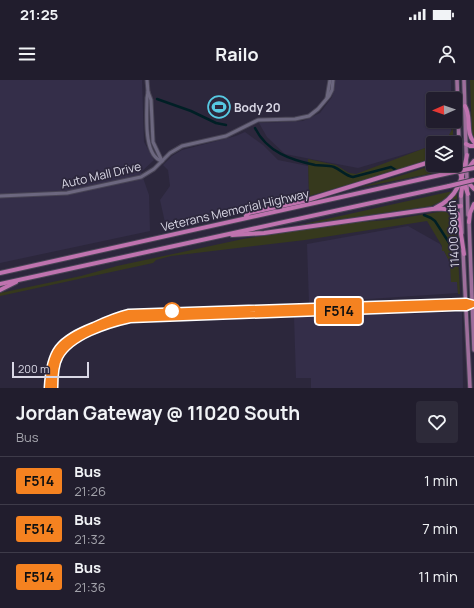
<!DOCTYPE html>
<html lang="en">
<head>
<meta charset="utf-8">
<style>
  :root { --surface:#211d2d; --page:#2d2a39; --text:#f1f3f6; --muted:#a2a2aa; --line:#3e3b49 }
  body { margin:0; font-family:Manrope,sans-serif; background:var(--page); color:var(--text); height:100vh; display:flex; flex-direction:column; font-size:15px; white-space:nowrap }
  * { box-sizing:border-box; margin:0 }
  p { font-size:13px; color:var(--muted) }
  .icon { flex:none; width:22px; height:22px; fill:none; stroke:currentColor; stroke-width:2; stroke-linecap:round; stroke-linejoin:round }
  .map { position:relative; height:308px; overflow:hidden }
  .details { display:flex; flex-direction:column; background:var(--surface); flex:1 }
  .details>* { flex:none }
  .badge { padding:0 8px; border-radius:3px; font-size:14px; line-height:26px }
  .needle { width:26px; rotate:268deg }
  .tools { position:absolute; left:426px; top:12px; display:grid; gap:8px }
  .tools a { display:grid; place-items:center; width:36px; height:36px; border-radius:4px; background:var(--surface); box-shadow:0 1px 3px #0004,0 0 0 1px var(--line); font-size:20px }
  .scale { position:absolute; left:12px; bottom:10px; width:77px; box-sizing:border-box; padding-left:4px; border:2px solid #d9d7e5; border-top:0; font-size:11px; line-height:14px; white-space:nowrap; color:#d9d7e5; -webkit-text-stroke:3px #2c273c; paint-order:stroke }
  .map>.badge { position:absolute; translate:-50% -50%; box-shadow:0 0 0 2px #fff }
  .round { display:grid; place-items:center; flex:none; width:42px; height:42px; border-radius:4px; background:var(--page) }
  .summary { display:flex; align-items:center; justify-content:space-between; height:68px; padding:0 16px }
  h1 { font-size:19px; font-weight:700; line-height:30px }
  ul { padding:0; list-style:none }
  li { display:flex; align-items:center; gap:12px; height:48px; padding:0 16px; border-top:1px solid var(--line) }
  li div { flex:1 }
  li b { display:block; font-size:15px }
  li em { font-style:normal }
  li .badge { min-width:44px; font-weight:700; text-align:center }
  .status { display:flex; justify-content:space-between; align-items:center; height:28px; padding:0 20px; background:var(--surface); direction:ltr }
  .status svg { height:11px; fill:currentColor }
  header { display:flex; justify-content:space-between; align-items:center; height:52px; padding:0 16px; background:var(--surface); font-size:18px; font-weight:700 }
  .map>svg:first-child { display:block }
  .built { fill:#342e49 }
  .green { fill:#36391d }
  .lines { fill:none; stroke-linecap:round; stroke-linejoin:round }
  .canal { stroke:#001f25; stroke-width:2.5 }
  .secondary-casing { stroke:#484455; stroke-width:5 }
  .primary-casing { stroke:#484455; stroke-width:5.5 }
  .highway-casing { stroke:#484455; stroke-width:6 }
  .secondary { stroke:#6c677f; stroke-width:3 }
  .primary { stroke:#9e6e9c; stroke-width:3.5 }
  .highway { stroke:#bf73af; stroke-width:4 }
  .highway-bridge-casing { stroke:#484455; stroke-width:6; stroke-linecap:butt }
  .highway-bridge { stroke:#bf73af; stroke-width:4 }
  .line-casing { stroke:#fff; stroke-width:9 }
  .line { stroke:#f58220; stroke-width:6 }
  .stop-dot { fill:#fff; stroke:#f58220; stroke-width:2 }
  .labels { text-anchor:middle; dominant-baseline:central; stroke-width:3.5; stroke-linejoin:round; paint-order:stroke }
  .poi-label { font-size:12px; font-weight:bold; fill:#d9d7e5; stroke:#2c273c; text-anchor:start }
  .street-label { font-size:12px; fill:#d9d7e5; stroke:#2c273c }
</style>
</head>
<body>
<div class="status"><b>21:25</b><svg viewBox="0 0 49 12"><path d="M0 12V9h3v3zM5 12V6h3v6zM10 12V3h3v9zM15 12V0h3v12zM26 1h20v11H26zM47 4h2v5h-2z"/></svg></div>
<header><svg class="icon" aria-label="menu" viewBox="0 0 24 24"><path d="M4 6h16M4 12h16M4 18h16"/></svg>Railo<svg class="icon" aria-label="person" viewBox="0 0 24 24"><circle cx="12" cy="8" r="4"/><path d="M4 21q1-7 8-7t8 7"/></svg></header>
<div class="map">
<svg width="474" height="308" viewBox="0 0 474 308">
  <rect width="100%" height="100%" fill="#2c273c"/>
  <g class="built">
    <path d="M0 0H142L144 62 154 80 141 92 149 115 150 151 0 183Z"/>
    <path d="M334 0H451V19H433V41H451V61L445 63H433V66L358 88 285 74 267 57 259 43 303 41 320 33 332 17Z"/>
    <path d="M245 52 263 65 278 80 308 86 309 116 166 147 160 120 170 106 168 90 163 85 172 76 182 70 236 56Z"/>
    <path d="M408 146 440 164 457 194 458 213 309 223 307 164Z"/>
    <path d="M462 232 463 308H311V298H296L294 237Z"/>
  </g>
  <g class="green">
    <path d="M470 0H474V60L472 54Z"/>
    <path d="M453 48V63H438L446 60Z"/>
    <path d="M433 65V78L393 92 309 116 308 79 336 85 349 93 356 94Z"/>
    <path d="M433 85H448L454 89 358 108 406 94Z"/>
    <path d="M453 111 442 121 431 126 295 146Z"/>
    <path d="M457 113V125L439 128 450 121Z"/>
    <path d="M445 131C450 131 454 132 456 137L460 214H458L457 202H451L450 183 444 171H442V166L427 141 305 160 171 176 156 180 153 183 0 216V213L81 196 117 186 243 159 346 143 389 140Z"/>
  </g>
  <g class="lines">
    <g class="canal">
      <path d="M157 19 191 31 216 43 226 45"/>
      <path d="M255 48C267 72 291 80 315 85 321 86 328 85 334 87 341 90 346 96 353 97L391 87 396 90"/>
      <path d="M424 135 431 138 435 141 457 175"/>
    </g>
    <g class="secondary-casing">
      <g id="secondary">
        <path d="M147 0 148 12 147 18C147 34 143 76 162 81"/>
        <path d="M148 12 151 20 153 62 162 81"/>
        <path d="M327 18 330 0"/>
        <path d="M0 116 67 113 141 97 154 89 170 73 182 66 226 56 258 40 295 39 309 36 318 29 329 16 332 10 333 0"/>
        <path d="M48 308C50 270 59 260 94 246 105 241 116 236 129 233L466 221 473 223"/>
        <path d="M54 308C54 298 54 286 59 277 70 256 108 244 130 239L466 227 473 223"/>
      </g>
    </g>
    <g class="primary-casing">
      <g id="primary">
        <path d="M457 0 460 93"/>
        <path d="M464 0 468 135"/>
        <path d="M461 113 462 153"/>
        <path d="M469 141 474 270"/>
        <path d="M463 171 470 308"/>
      </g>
    </g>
    <g class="highway-casing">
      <g id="highway">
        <path d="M465 26C472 37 465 53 474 62"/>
        <path d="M466 64 470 66H474"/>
        <path d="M455 69 459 61"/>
        <path d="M460 81 463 92"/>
        <path d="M452 85 460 93 468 114"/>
        <path d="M467 90 474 81"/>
        <path d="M466 100 474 109"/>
        <path d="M461 116 463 100"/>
        <path d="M435 128C459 117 462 99 467 75"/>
        <path d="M448 128 461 126"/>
        <path d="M246 136 249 133 304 121 433 81"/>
        <path d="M469 142 470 133 474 124"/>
        <path d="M232 155 264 153 432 129C442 129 450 127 458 134L464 174"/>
        <path d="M0 193 449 93"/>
        <path d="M0 204 449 106"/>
        <path d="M0 210 16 202"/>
      </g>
    </g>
    <use href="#secondary" class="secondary"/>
    <use href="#primary" class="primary"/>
    <use href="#highway" class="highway"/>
    <g class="highway-bridge-casing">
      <g id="highway-bridge">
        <path d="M449 93 474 88"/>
        <path d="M449 106 474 100"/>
      </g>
    </g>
    <use href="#highway-bridge" class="highway-bridge"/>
  </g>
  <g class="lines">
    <g class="line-casing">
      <path id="line" d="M48 308C50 270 59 260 94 246 105 241 116 236 129 233L466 222 473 224 466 227H455L130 239C107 244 70 256 59 277 54 286 54 298 54 308"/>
    </g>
    <use href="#line" class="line"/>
  </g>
  <defs>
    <g id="stadium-ring" transform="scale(1.15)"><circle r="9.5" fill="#2c273c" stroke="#57c9e2" stroke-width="1.5"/><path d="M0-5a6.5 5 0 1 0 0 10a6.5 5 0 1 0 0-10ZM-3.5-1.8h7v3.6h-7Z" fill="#57c9e2"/></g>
  </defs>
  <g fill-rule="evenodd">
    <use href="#stadium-ring" x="219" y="27"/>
  </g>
  <circle class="stop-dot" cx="172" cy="231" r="8"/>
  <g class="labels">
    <g class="poi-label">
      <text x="234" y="27">Body 20</text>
    </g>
    <g class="street-label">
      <text transform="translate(101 95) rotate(-13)">Auto Mall Drive</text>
      <text transform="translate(235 130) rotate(-13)">Veterans Memorial Highway</text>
      <text transform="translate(453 154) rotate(-93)">11400 South</text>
    </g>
  </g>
</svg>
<div class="tools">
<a><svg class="needle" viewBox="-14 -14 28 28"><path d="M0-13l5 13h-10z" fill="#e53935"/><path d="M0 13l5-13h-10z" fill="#a2a2aa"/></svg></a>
<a><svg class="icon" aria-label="layers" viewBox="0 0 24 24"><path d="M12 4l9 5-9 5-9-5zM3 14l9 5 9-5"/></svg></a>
</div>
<div class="scale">200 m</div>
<b class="badge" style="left:339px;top:231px;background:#f58220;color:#111">F514</b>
</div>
<section class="details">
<div class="summary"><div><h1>Jordan Gateway @ 11020 South</h1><p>Bus</p></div><a class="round"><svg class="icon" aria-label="heart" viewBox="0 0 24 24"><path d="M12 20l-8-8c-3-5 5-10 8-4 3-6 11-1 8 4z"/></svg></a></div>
<ul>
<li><span class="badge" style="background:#f58220;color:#111">F514</span><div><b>Bus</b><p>21:26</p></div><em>1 min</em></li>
<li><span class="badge" style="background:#f58220;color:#111">F514</span><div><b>Bus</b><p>21:32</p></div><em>7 min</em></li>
<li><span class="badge" style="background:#f58220;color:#111">F514</span><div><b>Bus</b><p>21:36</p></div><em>11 min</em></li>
</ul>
</section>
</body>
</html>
